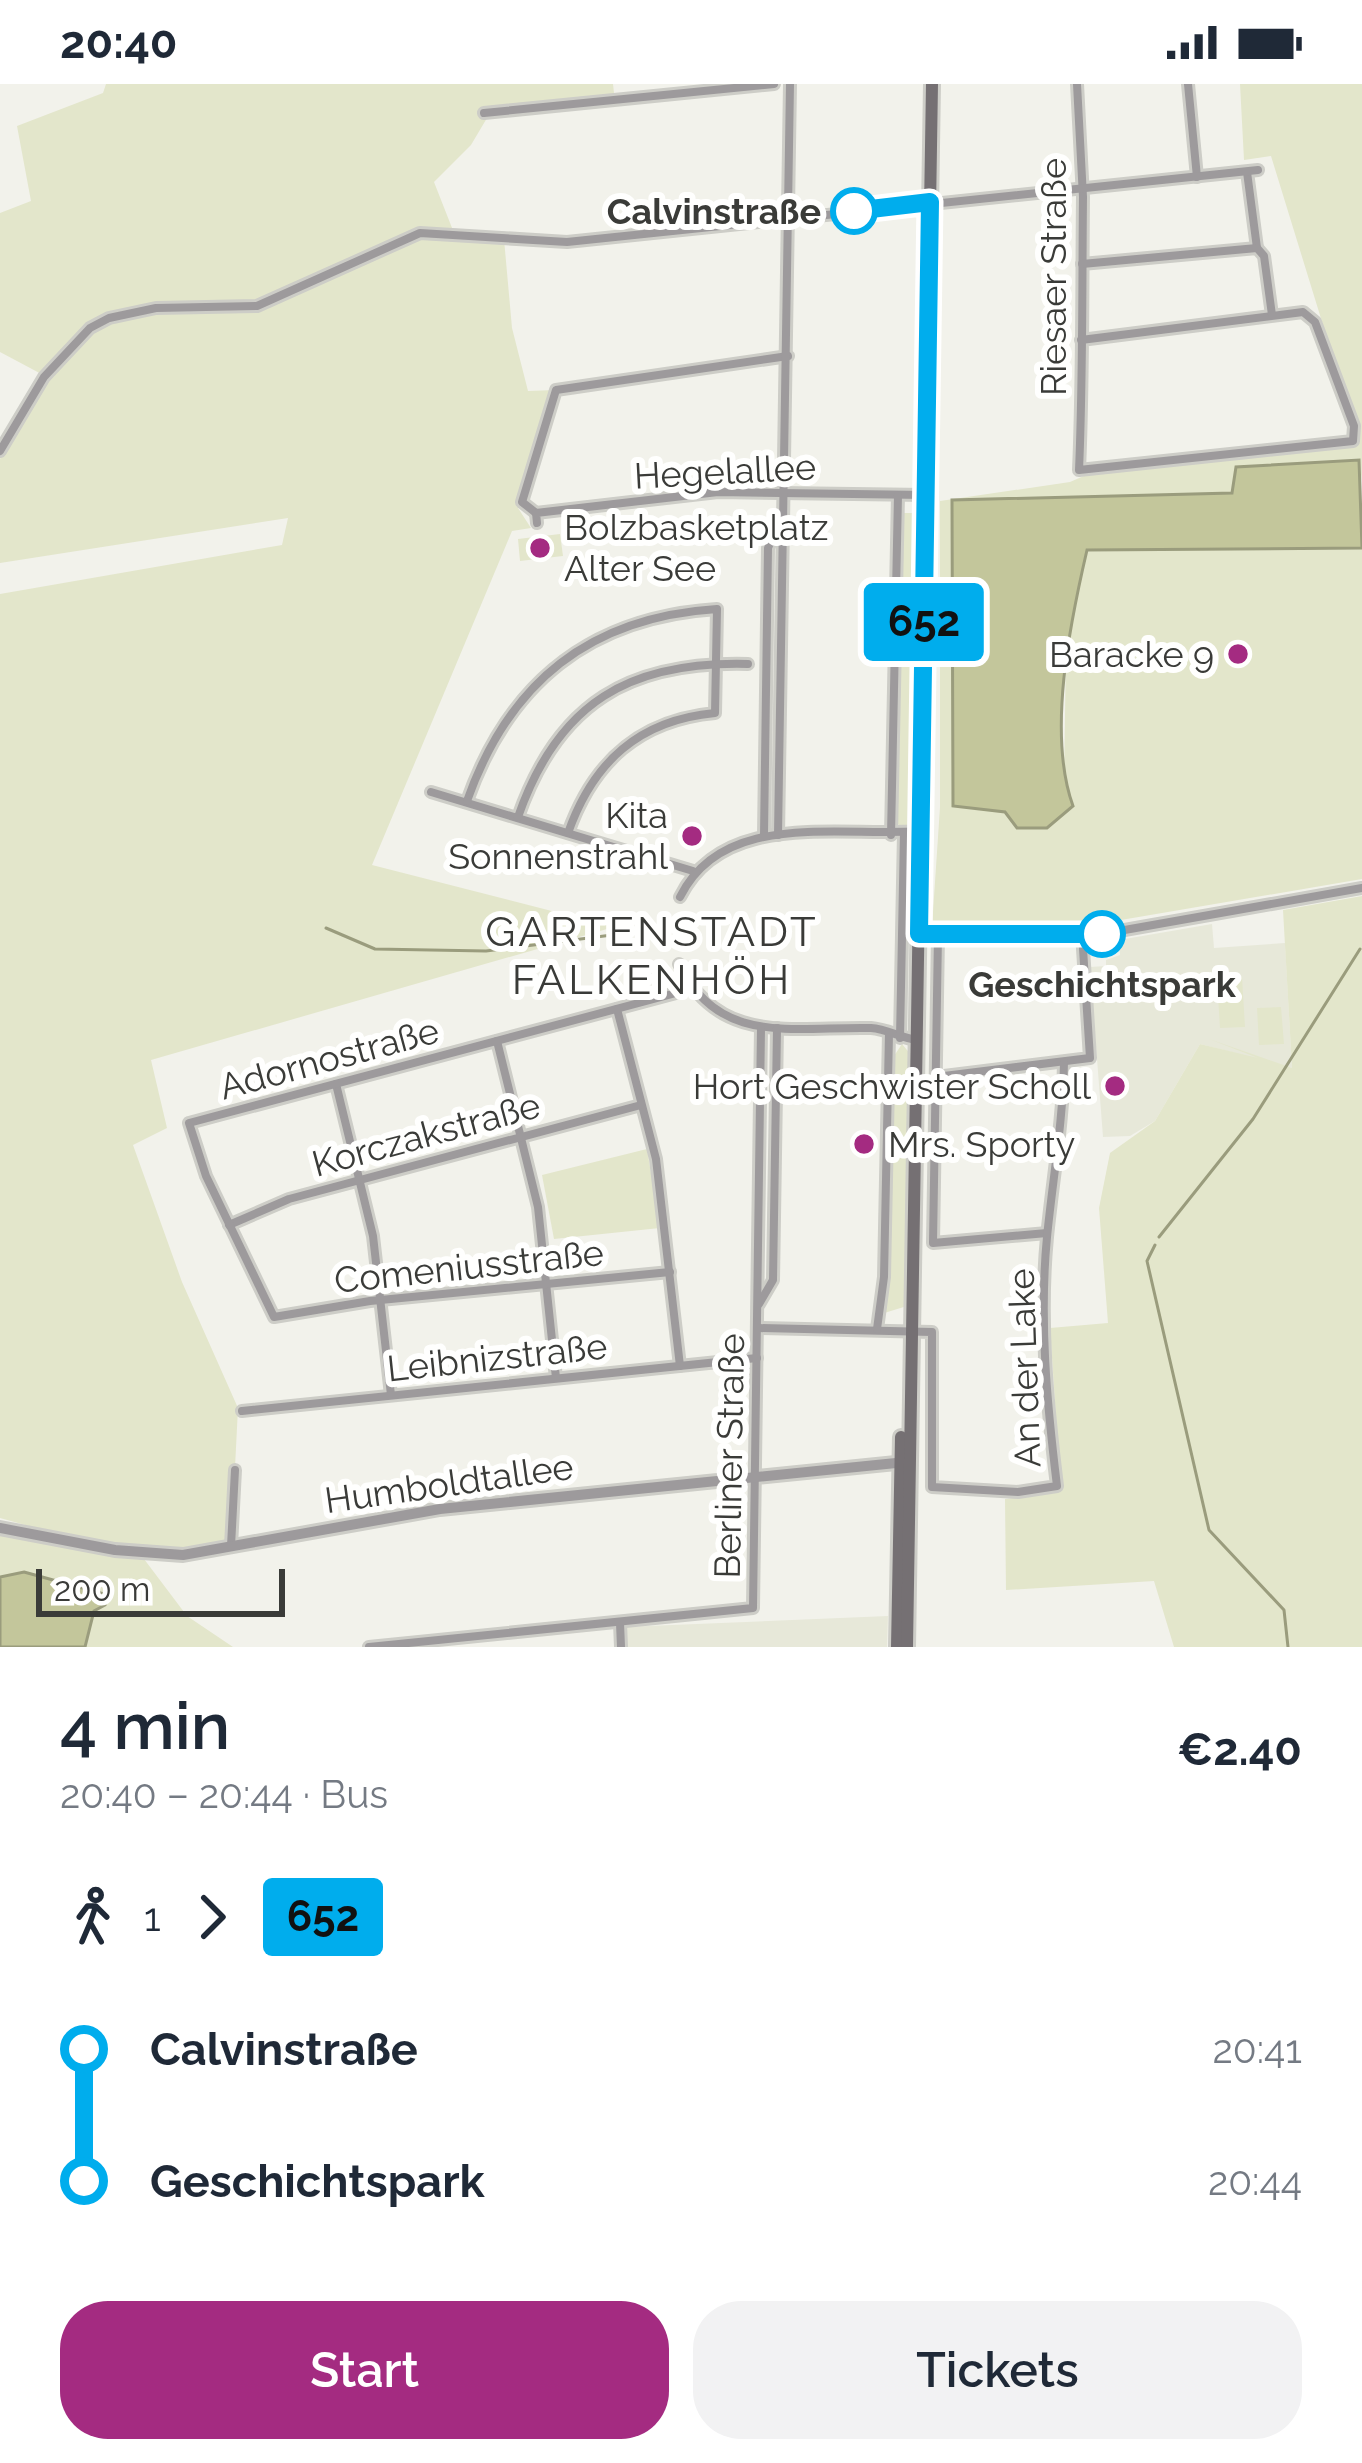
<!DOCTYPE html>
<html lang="en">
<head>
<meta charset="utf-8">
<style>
  :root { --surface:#fff; --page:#f2f2f3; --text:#1f2937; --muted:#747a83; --accent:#a42b81 }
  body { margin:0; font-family:Raleway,sans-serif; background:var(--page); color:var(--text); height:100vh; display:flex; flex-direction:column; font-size:45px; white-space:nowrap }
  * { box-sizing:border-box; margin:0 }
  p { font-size:39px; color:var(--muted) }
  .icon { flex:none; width:66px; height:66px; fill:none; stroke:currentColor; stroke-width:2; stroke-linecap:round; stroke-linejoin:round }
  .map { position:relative; height:1563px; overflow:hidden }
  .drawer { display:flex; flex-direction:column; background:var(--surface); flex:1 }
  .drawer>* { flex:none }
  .badge { padding:0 24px; border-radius:9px; font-size:42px; line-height:78px }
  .scale { position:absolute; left:36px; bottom:30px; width:249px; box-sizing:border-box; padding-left:12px; border:6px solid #3a3b38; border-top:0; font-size:33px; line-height:42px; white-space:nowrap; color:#3a3b38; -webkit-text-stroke:9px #fffffe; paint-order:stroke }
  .map>.badge { position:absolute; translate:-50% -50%; box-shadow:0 0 0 6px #fff }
  .legs { display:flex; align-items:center; gap:18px; height:132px; padding:0 60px; font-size:39px }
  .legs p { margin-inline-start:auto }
  .headline { display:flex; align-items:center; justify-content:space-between; height:204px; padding:0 60px }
  h1 { font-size:66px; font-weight:600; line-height:90px }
  .action { display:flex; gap:24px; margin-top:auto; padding:24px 60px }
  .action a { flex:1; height:138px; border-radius:48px; background:var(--accent); color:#fff; font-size:48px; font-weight:600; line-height:138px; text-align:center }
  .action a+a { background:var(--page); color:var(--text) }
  ul { padding:0 60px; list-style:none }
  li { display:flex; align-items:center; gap:42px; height:132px; font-size:45px }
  li i { display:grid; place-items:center; width:18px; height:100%; margin:0 15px; background:currentColor }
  li i::after { content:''; width:30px; height:30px; margin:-15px; border:9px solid; border-radius:50%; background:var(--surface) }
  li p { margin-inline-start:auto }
  li:first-child i { background:linear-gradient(#0000 50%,currentColor 0) }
  li:last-child i { background:linear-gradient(currentColor 50%,#0000 0) }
  .status { display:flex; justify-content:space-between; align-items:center; height:84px; padding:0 60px; background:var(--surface); direction:ltr }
  .status svg { height:33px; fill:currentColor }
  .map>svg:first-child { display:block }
  .built { fill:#e7e8d9 }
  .green { fill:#e3e6cb }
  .water { fill:#c3c69b; stroke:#9a9c7d; stroke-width:3 }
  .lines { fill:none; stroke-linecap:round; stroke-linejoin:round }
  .stream { stroke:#9a9c7d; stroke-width:3 }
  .minor-casing { stroke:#cdcdc7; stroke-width:14 }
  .tertiary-casing { stroke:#cdcdc7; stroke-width:16 }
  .secondary-casing { stroke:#cdcdc7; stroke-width:18 }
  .minor { stroke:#9d9a9c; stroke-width:8 }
  .tertiary { stroke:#9d9a9c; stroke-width:10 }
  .secondary { stroke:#757073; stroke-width:12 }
  .line-1-casing { stroke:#fff; stroke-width:27 }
  .line-1 { stroke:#00aded; stroke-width:18 }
  .stop-1-dot { fill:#fff; stroke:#00aded; stroke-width:6 }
  .poi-dot { fill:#a42b81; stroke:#fffffe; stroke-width:4.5 }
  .labels { text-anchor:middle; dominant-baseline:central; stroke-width:12; stroke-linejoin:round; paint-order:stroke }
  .stop-label { font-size:36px; font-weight:bold; fill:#3a3b38; stroke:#fffffe; text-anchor:end }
  .street-label { font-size:36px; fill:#3a3b38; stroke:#fffffe }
  .poi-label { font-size:36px; fill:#3a3b38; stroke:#fffffe; text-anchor:end }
  .quarter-label { font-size:42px; letter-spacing:3px; fill:#3a3b38; stroke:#fffffe }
</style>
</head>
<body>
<div class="status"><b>20:40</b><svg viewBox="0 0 49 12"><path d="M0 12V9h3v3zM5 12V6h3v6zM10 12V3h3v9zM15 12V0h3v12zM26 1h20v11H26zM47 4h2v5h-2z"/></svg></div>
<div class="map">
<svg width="1362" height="1563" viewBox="0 0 1362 1563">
  <rect width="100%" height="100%" fill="#f2f2eb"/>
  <g class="built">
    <path d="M1212 840 1214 864 1285 859 1292 984 1200 960 1155 1037 1130 1052 1103 1053 1090 883 1106 882V876L1120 871 1119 856Z"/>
    <path d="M888 1532 887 1563H624L623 1543Z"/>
  </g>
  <g class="green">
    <path d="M106 0H613L615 18 487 34 471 61 434 98 454 149 504 155 512 244 528 307 556 306 518 424 531 444 512 447 372 781 614 843 151 976 167 1044 133 1061 182 1198 238 1324 231 1463 141 1471 187 1532 233 1563H85L94 1527 104 1510C66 1501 41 1484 0 1493V1444L94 1460 0 1434V510L282 461 288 434 0 479V375L47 293 0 268V129L31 117 17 42 103 9Z"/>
    <path d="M1240 0H1362V397L1359 376 1232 409 952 416 953 721 1005 728 1064 699 1066 564 1087 466 1362 464V795L1074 844 932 843 940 723V417L1070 398 1086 391 1359 358 1271 72 1244 76Z"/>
    <path d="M903 429H920L915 738 903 743 894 738Z"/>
    <path d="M560 450 563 472 520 477 518 455Z"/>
    <path d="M1362 812V1563H1174L1154 1497 1006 1506 1005 1415 1061 1407 1050 1244 1108 1239 1099 1124 1110 1069 1155 1037 1200 960 1258 974 1209 955 1292 984 1283 826Z"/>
    <path d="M1242 893 1245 943 1220 944 1217 895Z"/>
    <path d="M1281 923 1284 960 1259 961 1257 924Z"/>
    <path d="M902 960 912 972 907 1222 881 1230 889 1195 894 972Z"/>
    <path d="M647 1065 660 1144 554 1155 542 1091Z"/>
  </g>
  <g class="water">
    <path d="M1359 376 1362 464 1087 466C1070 539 1047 650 1073 722L1047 744H1017L1005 728 953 722 952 416 1232 409 1236 383Z"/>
    <path d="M24 1488 104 1510 105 1521 94 1527 85 1563H0V1493Z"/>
  </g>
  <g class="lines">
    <g class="stream">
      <path d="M326 844 375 865 486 867 612 851"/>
      <path d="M1159 1153 1253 1035 1360 865"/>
      <path d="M1155 1161 1147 1177 1209 1446 1284 1526 1288 1563"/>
    </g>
    <g class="minor-casing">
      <g id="minor">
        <path d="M1077 0 1083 113C1082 204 1083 296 1079 386L1353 357 1354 342 1315 238 1303 228 1081 256"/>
        <path d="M1188 0 1197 93"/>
        <path d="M484 29 774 0"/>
        <path d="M1247 88 1257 164"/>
        <path d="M1082 180 1257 164 1264 172 1272 231"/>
        <path d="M0 367 44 293 90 244 109 234 156 224 257 222 420 149 567 158 1258 86"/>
        <path d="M536 429 522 418 556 306 788 272"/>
        <path d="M537 439 536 429 718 408 926 411"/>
        <path d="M431 708 693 787"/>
        <path d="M467 717C509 598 590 533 717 525L715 629C639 636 593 678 568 749"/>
        <path d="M518 733C558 618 630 577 748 580"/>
        <path d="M764 751 768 464 783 430"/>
        <path d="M778 751 790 0"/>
        <path d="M891 751 898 411"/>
        <path d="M680 813C723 726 838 753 920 747"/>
        <path d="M919 850H1102L1362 804"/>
        <path d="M938 851 933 1159 1047 1149"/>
        <path d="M679 880C719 963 794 942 871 944 887 945 901 954 917 956"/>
        <path d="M617 925 656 1075 680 1282"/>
        <path d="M900 954 904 748"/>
        <path d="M497 957 538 1123 556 1294"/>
        <path d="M936 993 1090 974 1082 849"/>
        <path d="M336 1000 373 1152 391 1311"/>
        <path d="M229 1141 289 1115 641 1021"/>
        <path d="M670 1188 370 1217 274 1233 206 1092 189 1039 691 905"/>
        <path d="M759 1220 773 1196 777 944"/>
        <path d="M758 1244 932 1248V1403L1018 1408 1057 1402C1047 1320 1039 1236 1047 1153 1053 1093 1063 1038 1064 978"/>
        <path d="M877 1245 884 1193 889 949"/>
        <path d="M242 1327 757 1274"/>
        <path d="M231 1462 235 1386"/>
        <path d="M620 1539 621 1563"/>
        <path d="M369 1563 753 1524 761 944"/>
      </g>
    </g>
    <g class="tertiary-casing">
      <path id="tertiary" d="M0 1444 115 1466 183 1471 440 1425 906 1378"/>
    </g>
    <g class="secondary-casing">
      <g id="secondary">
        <path d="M897 1563 901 1353"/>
        <path d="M907 1563 932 0"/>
      </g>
    </g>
    <use href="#minor" class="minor"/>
    <use href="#tertiary" class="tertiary"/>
    <use href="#secondary" class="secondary"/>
  </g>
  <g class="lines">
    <g class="line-1-casing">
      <path id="line-1" d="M854 127 930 118 919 850H1102"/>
    </g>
    <use href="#line-1" class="line-1"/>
  </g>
  <g class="stop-1-dot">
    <circle cx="854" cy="127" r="21"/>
    <circle cx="1102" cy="850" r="21"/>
  </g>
  <g class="poi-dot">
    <circle cx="540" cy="464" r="12"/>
    <circle cx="1238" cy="570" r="12"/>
    <circle cx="692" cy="752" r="12"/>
    <circle cx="1115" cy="1002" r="12"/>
    <circle cx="864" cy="1060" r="12"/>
  </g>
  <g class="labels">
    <g class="stop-label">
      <text x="821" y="127">Calvinstraße</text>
      <text x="1102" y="900" text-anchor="middle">Geschichtspark</text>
    </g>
    <g class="street-label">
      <text transform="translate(1053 193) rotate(-90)">Riesaer Straße</text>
      <text transform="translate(725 387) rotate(-3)">Hegelallee</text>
      <text transform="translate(329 974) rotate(-15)">Adornostraße</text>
      <text transform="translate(426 1050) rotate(-15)">Korczakstraße</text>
      <text transform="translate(469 1182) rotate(-6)">Comeniusstraße</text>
      <text transform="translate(497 1273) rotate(-6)">Leibnizstraße</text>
      <text transform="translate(1024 1284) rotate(-92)">An der Lake</text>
      <text transform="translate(729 1372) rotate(-89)">Berliner Straße</text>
      <text transform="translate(449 1399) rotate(-8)">Humboldtallee</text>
    </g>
    <g class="poi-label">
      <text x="564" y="443" text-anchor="start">Bolzbasketplatz<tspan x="564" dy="41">Alter See</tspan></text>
      <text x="1214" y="570">Baracke 9</text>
      <text x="668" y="731">Kita<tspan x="668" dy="41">Sonnenstrahl</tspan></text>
      <text x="1091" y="1002">Hort Geschwister Scholl</text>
      <text x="888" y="1060" text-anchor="start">Mrs. Sporty</text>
    </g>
    <g class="quarter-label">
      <text x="652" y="847">GARTENSTADT<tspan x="652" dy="48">FALKENHÖH</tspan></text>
    </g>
  </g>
</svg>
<div class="scale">200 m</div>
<b class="badge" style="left:924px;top:538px;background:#00aded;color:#111">652</b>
</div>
<section class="drawer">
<div class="headline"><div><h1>4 min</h1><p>20:40 – 20:44 · Bus</p></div><b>€2.40</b></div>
<div class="legs"><svg class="icon" aria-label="walk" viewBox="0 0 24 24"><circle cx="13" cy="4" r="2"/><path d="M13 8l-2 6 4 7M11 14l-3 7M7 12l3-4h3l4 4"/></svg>1<svg class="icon" aria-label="forward" viewBox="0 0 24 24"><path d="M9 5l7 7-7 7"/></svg><b class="badge" style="background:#00aded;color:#111">652</b></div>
<ul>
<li><i style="color:#00aded"></i><b>Calvinstraße</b><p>20:41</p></li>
<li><i style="color:#00aded"></i><b>Geschichtspark</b><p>20:44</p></li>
</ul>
<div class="action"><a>Start</a><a>Tickets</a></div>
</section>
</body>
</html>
